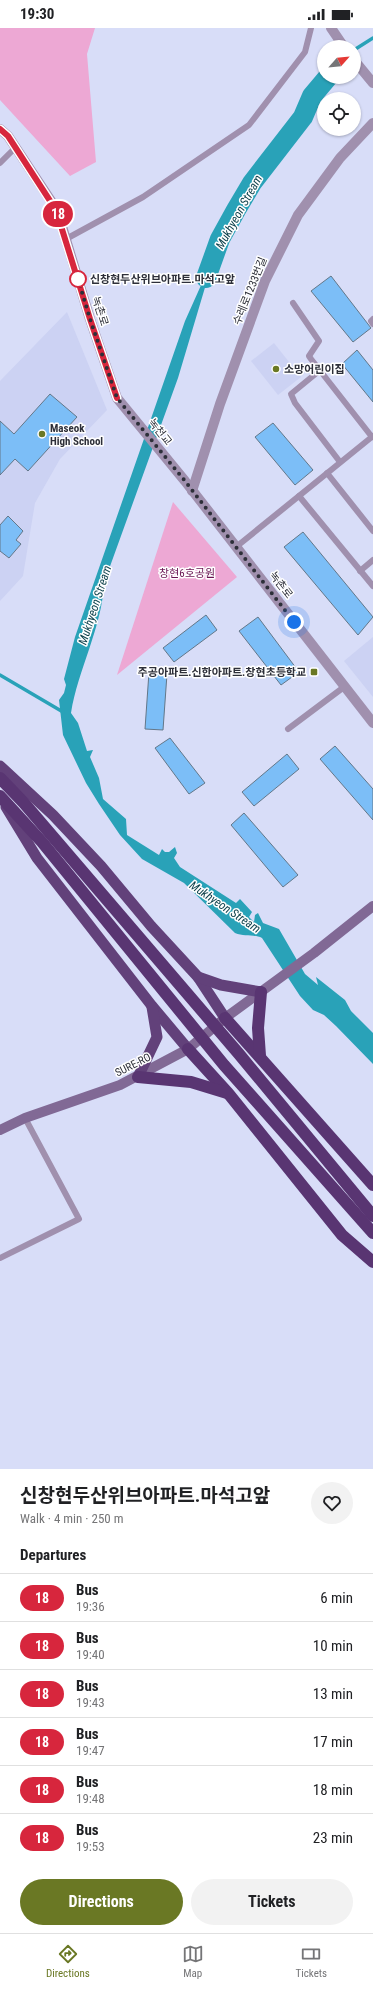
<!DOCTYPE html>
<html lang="en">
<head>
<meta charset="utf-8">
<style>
  :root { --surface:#fff; --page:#f2f2f2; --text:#202124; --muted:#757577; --line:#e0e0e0; --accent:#6a7824 }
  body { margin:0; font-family:"Roboto Condensed","Noto Sans KR",sans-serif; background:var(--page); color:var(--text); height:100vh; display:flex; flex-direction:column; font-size:15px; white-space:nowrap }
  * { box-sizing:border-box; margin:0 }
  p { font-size:13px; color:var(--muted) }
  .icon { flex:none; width:22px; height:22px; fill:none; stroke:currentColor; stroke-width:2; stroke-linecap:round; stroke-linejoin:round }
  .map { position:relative; height:1441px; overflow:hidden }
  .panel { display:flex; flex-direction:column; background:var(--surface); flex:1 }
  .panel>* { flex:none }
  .badge { padding:0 8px; border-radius:13px; font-size:14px; line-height:26px }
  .needle { width:26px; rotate:63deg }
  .tools { position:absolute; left:317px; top:12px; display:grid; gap:8px }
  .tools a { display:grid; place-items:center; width:44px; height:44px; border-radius:50%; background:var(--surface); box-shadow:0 1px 3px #0004; font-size:20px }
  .you { position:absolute; width:20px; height:20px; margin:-10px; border:3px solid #fff; border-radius:50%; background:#1a73e8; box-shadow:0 0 0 6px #1a73e833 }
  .map>.badge { position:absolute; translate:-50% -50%; box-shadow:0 0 0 2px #fff }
  h2 { padding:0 20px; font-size:15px; line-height:36px }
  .round { display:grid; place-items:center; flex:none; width:42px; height:42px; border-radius:21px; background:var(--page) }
  .summary { display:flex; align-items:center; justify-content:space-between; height:68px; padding:0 20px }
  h1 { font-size:19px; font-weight:700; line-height:30px }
  .cta { display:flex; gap:8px; margin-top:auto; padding:8px 20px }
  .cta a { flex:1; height:46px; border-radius:24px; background:var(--accent); color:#fff; font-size:16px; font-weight:700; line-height:46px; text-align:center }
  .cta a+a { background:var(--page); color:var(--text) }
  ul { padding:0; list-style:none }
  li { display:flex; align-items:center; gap:12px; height:48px; padding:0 20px; border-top:1px solid var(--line) }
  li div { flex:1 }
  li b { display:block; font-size:15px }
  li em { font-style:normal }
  li .badge { min-width:44px; font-weight:700; text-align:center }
  .status { display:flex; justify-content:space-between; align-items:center; height:28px; padding:0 20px; background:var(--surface); direction:ltr }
  .status svg { height:11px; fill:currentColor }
  .menu { display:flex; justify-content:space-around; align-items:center; height:56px; border-top:1px solid var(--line); background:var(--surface); font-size:11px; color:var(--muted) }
  .menu a { display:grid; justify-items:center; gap:2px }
  .menu .active { color:var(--accent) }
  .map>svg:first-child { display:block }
  .built { fill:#ccd2f3 }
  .green { fill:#eda8d4 }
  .water { fill:#29a2b8 }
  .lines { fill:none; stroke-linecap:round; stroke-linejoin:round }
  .stream { stroke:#29a2b8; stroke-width:3.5 }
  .river { stroke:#29a2b8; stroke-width:20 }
  .building { fill:#7cbef7; stroke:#637789 }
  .service { stroke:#a090ae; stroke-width:6 }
  .minor { stroke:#a090ae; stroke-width:10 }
  .secondary { stroke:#816995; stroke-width:10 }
  .trunk { stroke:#62417a; stroke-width:11 }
  .motorway { stroke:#593572; stroke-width:12 }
  .line-casing { stroke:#fff; stroke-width:9 }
  .line { stroke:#d7263d; stroke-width:6 }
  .walk { stroke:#2d2f39; stroke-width:4; stroke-dasharray:0 7.2 }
  .stop-dot { fill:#fff; stroke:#d7263d; stroke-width:2 }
  .poi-dot { fill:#6a7824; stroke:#fff; stroke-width:1.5 }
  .labels { text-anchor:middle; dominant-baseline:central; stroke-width:3; stroke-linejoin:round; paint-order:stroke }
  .stop-label { font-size:11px; font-weight:bold; fill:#2d2f39; stroke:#fff; text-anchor:start }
  .street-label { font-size:11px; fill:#2d2f39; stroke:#fff }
  .poi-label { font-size:11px; font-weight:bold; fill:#2d2f39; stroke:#fff; text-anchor:start }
  .park-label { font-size:11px; fill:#691452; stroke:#fff }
  .water-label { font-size:12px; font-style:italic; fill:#10434d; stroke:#fff }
</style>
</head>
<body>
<div class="status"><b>19:30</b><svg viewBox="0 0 49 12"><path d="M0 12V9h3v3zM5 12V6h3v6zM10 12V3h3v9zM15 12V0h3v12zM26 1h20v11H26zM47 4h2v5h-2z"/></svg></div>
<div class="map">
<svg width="373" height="1441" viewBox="0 0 373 1441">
  <rect width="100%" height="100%" fill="#d8ddf8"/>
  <g class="built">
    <path d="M67 284 107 382 60 431 35 475 23 548 0 573V353Z"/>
    <path d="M274 315 301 349 278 367 251 333Z"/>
    <path d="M373 609V669L344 633Z"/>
  </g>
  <g class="green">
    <path d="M0 0H95L87 26 96 134 70 148 0 72Z"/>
    <path d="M173 474 237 549 117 647Z"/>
  </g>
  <path class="water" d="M215 226 178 350 104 555C102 600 78 641 71 685L78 695 87 723 93 722 90 729 99 750 103 771 126 791 127 807 159 827 162 821 165 824H169L175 819 177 825 174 830 180 839 236 875 240 871 252 884 249 889 254 894 255 887 258 885 263 895 279 901 305 946 318 957 316 949 345 972 351 983 373 1005V1036L336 998 324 987 313 982 300 968 262 910C254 906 244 909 235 905L184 855 142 831 120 807 99 776 86 755 63 707 59 672 64 665 66 657 64 651 75 609 185 293Z"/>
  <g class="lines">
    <g class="stream">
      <path d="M354 22 373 10"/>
      <path d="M0 647 63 684"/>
    </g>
    <path class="river" d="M206 250 220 211 236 182 252 155 303 89 312 68 328 49"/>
  </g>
  <g class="building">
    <path d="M331 248 371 300 353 314 311 263Z"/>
    <path d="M357 322 373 342V374L342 336Z"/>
    <path d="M50 366 77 389 28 443 15 431 0 447V393L14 406Z"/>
    <path d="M273 395 313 442 295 457 255 409Z"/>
    <path d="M8 488 23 503 16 512 21 516 9 530 0 523V497Z"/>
    <path d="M303 504 373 589 358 607 284 519Z"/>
    <path d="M206 587 217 602 174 634 163 620Z"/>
    <path d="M258 589 299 644 281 657 239 603Z"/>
    <path d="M149 644 167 646 163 702 145 701Z"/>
    <path d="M170 710 205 755 189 766 155 720Z"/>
    <path d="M335 718 373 761V792L320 731Z"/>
    <path d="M287 726 299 741 254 778 242 764Z"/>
    <path d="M244 785 298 847 283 859 231 797Z"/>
  </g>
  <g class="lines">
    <g class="service">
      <path d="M0 135 16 119"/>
      <path d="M66 211 143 169 249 97 305 24 311 0"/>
      <path d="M293 275 319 313 309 328 311 331 372 409"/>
      <path d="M373 291 371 293 373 296"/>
      <path d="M319 343 291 366 295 375 340 434"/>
      <path d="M327 445 373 503"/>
      <path d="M299 468 373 558"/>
      <path d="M236 519 373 408"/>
      <path d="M360 543 373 532"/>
      <path d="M288 701 344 659"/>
      <path d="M0 1230 79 1191 25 1090"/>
    </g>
    <g class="minor">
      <path d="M331 0 344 19"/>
      <path d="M354 32 373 55"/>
      <path d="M0 101 8 108 57 182 90 291 117 370 185 453 373 695"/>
      <path d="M192 463 220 376 265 253 298 187 340 130 373 95"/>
    </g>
    <path class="secondary" d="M0 1102 25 1090 120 1057 188 1021 225 990 314 925 373 878"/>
    <g class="trunk">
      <path d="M0 738 53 787 101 838 151 898 198 949 225 990"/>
      <path d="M6 779 37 830 152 978 188 1021"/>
      <path d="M198 949 221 957 261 964"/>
      <path d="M138 1049 157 1009 152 979"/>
    </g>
    <g class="motorway">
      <path d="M0 750 24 775 239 1026 373 1188"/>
      <path d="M0 768 42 814 224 1037 373 1205"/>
      <path d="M225 990 373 1157"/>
      <path d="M188 1021 228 1065 342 1207 373 1234"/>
      <path d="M260 1028 258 1000 261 964"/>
      <path d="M138 1049 191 1054 227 1065"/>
    </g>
  </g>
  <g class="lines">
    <g class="line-casing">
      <path id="line" d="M0 101 8 108 56 182 90 291 117 370"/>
    </g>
    <use href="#line" class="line"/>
    <path class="walk" d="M78 251 90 291 117 370 185 453 294 594"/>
  </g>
  <circle class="stop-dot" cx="78" cy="251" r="8"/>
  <g class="poi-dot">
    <circle cx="276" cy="341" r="4"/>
    <circle cx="42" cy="406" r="4"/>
    <rect x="310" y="640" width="8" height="8" rx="2"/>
  </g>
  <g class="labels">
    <g class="stop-label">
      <text x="90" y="251">신창현두산위브아파트.마석고앞</text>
    </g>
    <g class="street-label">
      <text transform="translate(250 263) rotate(-68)">수레로1233번길</text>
      <text transform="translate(100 283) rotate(72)">녹촌로</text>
      <text transform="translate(160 404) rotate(51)">녹천교</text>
      <text transform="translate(281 557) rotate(52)">녹촌로</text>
      <text transform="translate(133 1037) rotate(-27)">SURE-RO</text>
    </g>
    <g class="poi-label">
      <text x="284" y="341">소망어린이집</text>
      <text x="50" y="400">Maseok<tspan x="50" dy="13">High School</tspan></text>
      <text x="306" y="644" text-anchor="end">주공아파트.신한아파트.창현초등학교</text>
    </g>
    <g class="park-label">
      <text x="187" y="545">창현6호공원</text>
    </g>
    <g class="water-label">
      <text transform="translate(239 184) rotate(-61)">Mukhyeon Stream</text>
      <text transform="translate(95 577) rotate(-72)">Mukhyeon Stream</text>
      <text transform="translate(225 879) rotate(34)">Mukhyeon Stream</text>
    </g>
  </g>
</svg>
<div class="tools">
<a><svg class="needle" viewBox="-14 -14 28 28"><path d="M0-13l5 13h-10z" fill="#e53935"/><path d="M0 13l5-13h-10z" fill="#757577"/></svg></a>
<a><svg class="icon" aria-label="locate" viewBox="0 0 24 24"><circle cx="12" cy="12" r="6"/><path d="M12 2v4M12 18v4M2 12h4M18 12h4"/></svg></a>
</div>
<div class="you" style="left:294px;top:594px"></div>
<b class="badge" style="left:58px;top:186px;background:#d7263d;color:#fff">18</b>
</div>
<section class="panel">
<div class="summary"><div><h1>신창현두산위브아파트.마석고앞</h1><p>Walk · 4 min · 250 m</p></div><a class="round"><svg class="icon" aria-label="heart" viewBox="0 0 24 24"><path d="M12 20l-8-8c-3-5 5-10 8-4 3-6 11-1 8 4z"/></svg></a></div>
<h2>Departures</h2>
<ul>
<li><span class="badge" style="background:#d7263d;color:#fff">18</span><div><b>Bus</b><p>19:36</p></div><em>6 min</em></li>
<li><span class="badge" style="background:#d7263d;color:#fff">18</span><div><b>Bus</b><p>19:40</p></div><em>10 min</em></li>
<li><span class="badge" style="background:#d7263d;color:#fff">18</span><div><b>Bus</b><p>19:43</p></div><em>13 min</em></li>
<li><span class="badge" style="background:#d7263d;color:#fff">18</span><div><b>Bus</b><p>19:47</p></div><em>17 min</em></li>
<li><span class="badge" style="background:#d7263d;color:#fff">18</span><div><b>Bus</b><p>19:48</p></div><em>18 min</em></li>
<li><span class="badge" style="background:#d7263d;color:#fff">18</span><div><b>Bus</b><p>19:53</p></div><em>23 min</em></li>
</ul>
<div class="cta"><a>Directions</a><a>Tickets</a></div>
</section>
<nav class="menu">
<a class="active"><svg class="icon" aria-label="directions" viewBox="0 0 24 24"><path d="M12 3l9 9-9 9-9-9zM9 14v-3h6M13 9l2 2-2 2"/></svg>Directions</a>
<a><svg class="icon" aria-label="map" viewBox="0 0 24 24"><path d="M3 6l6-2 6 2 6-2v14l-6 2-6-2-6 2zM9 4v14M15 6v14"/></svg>Map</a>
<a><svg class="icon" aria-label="tickets" viewBox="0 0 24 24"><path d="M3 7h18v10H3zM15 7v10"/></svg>Tickets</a>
</nav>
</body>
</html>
